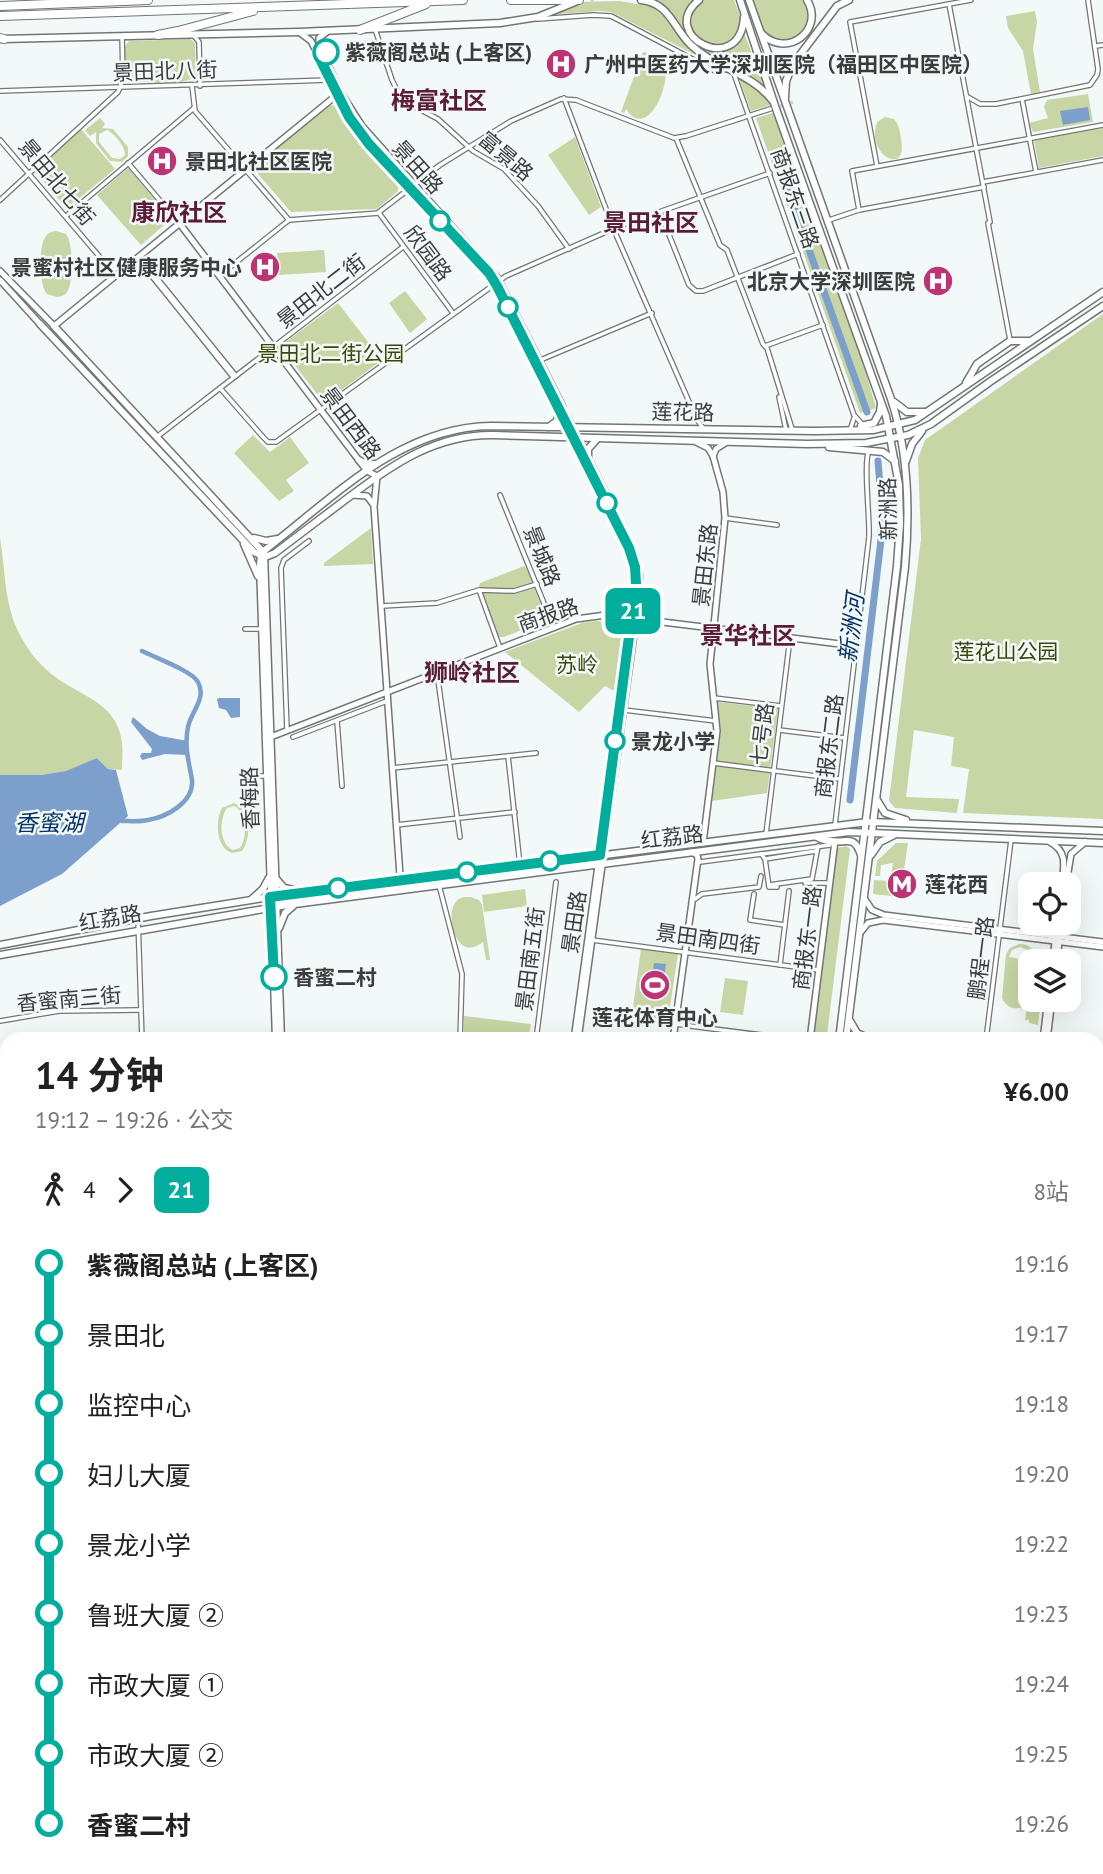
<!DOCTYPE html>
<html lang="zh">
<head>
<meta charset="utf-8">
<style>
  :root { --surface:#fff; --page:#f2f2f2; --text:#222; --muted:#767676 }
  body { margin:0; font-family:"PT Sans","Noto Sans SC",sans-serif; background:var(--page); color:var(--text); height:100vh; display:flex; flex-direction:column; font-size:26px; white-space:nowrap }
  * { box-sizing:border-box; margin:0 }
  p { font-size:23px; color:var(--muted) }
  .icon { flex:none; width:38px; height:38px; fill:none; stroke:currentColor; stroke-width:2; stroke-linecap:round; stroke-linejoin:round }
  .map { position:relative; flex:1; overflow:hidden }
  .side { position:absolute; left:0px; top:1032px; width:1104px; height:842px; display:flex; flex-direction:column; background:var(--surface); border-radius:21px 21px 0 0; box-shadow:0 7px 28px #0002 }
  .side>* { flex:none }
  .badge { padding:0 14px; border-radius:10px; font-size:24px; line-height:46px }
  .fabs { position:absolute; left:1018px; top:872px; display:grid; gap:14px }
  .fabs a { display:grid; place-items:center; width:63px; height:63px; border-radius:14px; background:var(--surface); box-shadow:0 7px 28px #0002; font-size:35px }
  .map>.badge { position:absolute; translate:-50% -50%; box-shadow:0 0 0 4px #fff }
  .legs { display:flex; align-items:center; gap:10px; height:77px; padding:0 35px; font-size:23px }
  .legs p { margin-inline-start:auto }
  .head { display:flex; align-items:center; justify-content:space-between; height:119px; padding:0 35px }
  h1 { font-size:38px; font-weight:700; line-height:52px }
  ul { padding:0 35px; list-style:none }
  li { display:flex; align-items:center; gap:24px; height:70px; font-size:26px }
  li i { display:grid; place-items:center; width:10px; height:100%; margin:0 9px; background:currentColor }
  li i::after { content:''; width:18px; height:18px; margin:-9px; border:5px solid; border-radius:50%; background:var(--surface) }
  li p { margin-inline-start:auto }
  li:first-child i { background:linear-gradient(#0000 50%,currentColor 0) }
  li:last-child i { background:linear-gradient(currentColor 50%,#0000 0) }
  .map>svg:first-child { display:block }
  .green { fill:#c7d6a4; fill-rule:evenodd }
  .water { fill:#7d9fcb }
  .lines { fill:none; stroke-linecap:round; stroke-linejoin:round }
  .canal { stroke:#7d9fcb; stroke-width:4.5 }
  .river { stroke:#7d9fcb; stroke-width:7 }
  .street-tunnel { stroke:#cdd3d3; stroke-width:3.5; stroke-dasharray:3.5 2; stroke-linecap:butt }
  .street-casing { stroke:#717675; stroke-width:6 }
  .secondary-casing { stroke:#717675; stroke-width:8 }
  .primary-casing { stroke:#717675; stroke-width:9 }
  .highway-casing { stroke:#717675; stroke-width:10 }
  .street { stroke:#fff; stroke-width:3.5 }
  .secondary { stroke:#fff; stroke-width:5 }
  .primary { stroke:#fff; stroke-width:6 }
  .highway { stroke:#fff; stroke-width:8 }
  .line-1-casing { stroke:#fff; stroke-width:16 }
  .line-1 { stroke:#01ad9c; stroke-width:10 }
  .stop-1-dot { fill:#fff; stroke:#01ad9c; stroke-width:3.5 }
  .labels { text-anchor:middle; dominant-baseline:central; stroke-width:5; stroke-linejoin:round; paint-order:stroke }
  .stop-label { font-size:21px; font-weight:bold; fill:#3b3d3d; stroke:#f2f9f8; text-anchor:start }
  .poi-label { font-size:21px; font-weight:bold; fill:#3b3d3d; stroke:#f2f9f8; text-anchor:start }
  .street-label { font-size:21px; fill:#3b3d3d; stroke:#f2f9f8 }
  .park-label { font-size:21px; fill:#3a4707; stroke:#f2f9f8 }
  .water-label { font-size:23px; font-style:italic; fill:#023267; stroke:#f2f9f8 }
  .quarter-label { font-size:24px; font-weight:bold; fill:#5c1b38; stroke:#f2f9f8 }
</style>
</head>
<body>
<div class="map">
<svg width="1103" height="1874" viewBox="0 0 1103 1874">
  <rect width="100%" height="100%" fill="#f2f9f8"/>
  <g class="green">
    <path d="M656 0H693C684 12 683 22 688 36L671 11Z"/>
    <path d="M703 0H734C736 6 741 15 741 21 741 63 661 41 703 0Z"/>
    <path d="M753 0H802C821 29 784 56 765 31 758 23 756 10 753 0Z"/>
    <path d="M619 1 656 7 665 15 687 46 721 68 611 12 598 11 547 15 581 2Z"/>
    <path d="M1035 11 1037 22 1033 49 1040 92 1031 94 1023 51 1008 28 1006 16Z"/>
    <path d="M744 33 765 87 752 77 700 48C719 55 734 50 744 33Z"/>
    <path d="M190 39 195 43 196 77C183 85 138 85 125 76V46L129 41Z"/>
    <path d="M643 52 647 53 645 59 654 57 663 62C674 79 648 143 626 109L624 113 621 112Z"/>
    <path d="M739 78 756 88 771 105 751 111Z"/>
    <path d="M1088 94 1093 122 1033 132 1029 123 1048 118 1044 107 1047 100Z"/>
    <path d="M329 105 338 106 358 137 399 184 398 191 377 209 291 212 258 174 260 161Z"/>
    <path d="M773 113 864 366 876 408 860 413 756 118Z"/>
    <path d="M885 117 894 119C899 125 900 131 901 139 909 177 865 156 877 122Z"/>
    <path d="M100 118 105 124 102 128 113 129 128 147V156L122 162 110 161 96 143V132L90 136 85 130ZM107 130C115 134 125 146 125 155L120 159 112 158 99 142V134Z"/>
    <path d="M1103 128V156L1039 168 1034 140Z"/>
    <path d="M81 129 115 169 72 204 62 203 35 171Z"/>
    <path d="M575 137 601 207 589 215 548 155Z"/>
    <path d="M128 168 171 219 141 245 97 195Z"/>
    <path d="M56 231 66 234C73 242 74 282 67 292 64 296 62 296 57 297L47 294C39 286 38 246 46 236 49 232 51 232 56 231Z"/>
    <path d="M324 250 326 272 279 275 277 253Z"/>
    <path d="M405 291 427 319 410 333 389 303Z"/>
    <path d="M338 303 382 360 328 400 321 399 283 350V344Z"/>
    <path d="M1103 314V819L963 813 969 769 951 766 954 737 914 730 906 797 959 799 957 813 895 808 889 801 921 539 918 458 925 440Z"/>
    <path d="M253 435 270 452 290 437 309 463 286 480 294 491 279 501 234 453Z"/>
    <path d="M371 528 373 564 324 566V563Z"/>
    <path d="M0 538C6 574 4 611 24 642 33 658 46 671 61 681 87 698 118 706 122 743 123 752 122 761 122 770L108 769 97 758 67 771 41 775H0Z"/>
    <path d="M524 566 527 569 546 618 544 621 504 637H498L479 586 480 583Z"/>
    <path d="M595 621 619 622 624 626 614 709H611L614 691 605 686 579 712 505 652 582 623Z"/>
    <path d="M718 702 778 709 767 793 712 801 721 731Z"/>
    <path d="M234 803C251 809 252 838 242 851L232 853C216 848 215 821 222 808ZM234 806C247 812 248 837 240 848L233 850C219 844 219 819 227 808Z"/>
    <path d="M896 843H908L900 897 873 894 874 880 890 881 893 863 881 865 880 876H875L877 861Z"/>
    <path d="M846 846 850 849 827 1035 813 1034 837 848Z"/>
    <path d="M525 889 527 906 484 912 482 895Z"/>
    <path d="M471 897 479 900 482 905 490 960H486L483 942C455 964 446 914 455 903 459 897 464 897 471 897Z"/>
    <path d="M1019 944C1030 944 1036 950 1037 961H1033L1030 951 1020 947 1012 950 1009 957 1032 961 1031 999H1041L1040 1007 1031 1006 1040 1008 1038 1025 1029 1023V1020H1025L1027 1005C1017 1011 1007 1009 1002 998L1006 954 1010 948Z"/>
    <path d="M641 949 678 954 668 1020 632 1015Z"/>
    <path d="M725 978 748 981 743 1015 720 1012Z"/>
    <path d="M464 1016 531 1024 529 1037 526 1039 466 1036 464 1033Z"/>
    <path d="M0 1399 7 1400V1832L0 1816Z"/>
    <path d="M22 1867H359L350 1874H25Z"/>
  </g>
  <g class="water">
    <path d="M1088 107 1090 120 1063 125 1060 111Z"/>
    <path d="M219 698H240V717L231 718 226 710 219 708 217 699Z"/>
    <path d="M133 717 147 729 160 736 188 741 189 755 165 754 142 760 140 756 142 753H151L152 749 131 722Z"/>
    <path d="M97 758 108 769 116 770 128 816 62 874 0 906V775H41L66 771Z"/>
    <path d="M654 963 666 964 662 994 650 993Z"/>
  </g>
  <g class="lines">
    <path class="canal" d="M122 821C130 821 140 822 148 820 167 817 194 802 192 780 189 762 184 746 188 727 191 712 207 698 198 682 192 671 156 658 142 651"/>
    <g class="river">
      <path d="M788 191 867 412"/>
      <path d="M850 800 881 540 882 511 878 461"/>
    </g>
    <g class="street-tunnel">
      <path d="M592 0V6"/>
      <path d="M775 108 793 102"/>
    </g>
    <g class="street-casing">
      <g id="street">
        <path d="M949 4 990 222 988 223 1010 340"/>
        <path d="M538 19 593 15 611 16 715 71 730 69"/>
        <path d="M375 29 392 80 402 100 438 119 473 151 504 169 538 206 569 249"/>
        <path d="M194 36 199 42 200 86"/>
        <path d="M1096 46 1103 45"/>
        <path d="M734 74 854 415 862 424"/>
        <path d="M192 86 195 111 289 220"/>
        <path d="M0 91 329 80"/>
        <path d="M968 97 980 104H996L1090 85 1097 75 1098 69 1088 0"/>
        <path d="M564 98 614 230 697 420 704 429"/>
        <path d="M1022 99 1036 172"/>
        <path d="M676 138 720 245 727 250 763 344 767 348 792 429"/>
        <path d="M0 140 116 276"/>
        <path d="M128 163 179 223"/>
        <path d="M877 166 850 22 971 0"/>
        <path d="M983 182 1103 160"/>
        <path d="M0 200 118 92 123 79 122 36"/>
        <path d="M859 210 852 171 1103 125"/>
        <path d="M379 212 440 165 511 121 561 99 576 100 674 138 686 136 770 109"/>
        <path d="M660 212 689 285 696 291H703L798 254"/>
        <path d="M379 213 453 313"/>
        <path d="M66 216 194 108"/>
        <path d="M829 220 859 210 984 187"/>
        <path d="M140 257 236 376"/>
        <path d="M138 259 233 377"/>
        <path d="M219 276 289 220 379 213"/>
        <path d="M765 346 823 325"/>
        <path d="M538 361 652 313"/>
        <path d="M220 388 263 437 268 442H276L506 276 622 225 770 173"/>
        <path d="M779 397 786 430"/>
        <path d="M851 427 854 418"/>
        <path d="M158 436 403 247"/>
        <path d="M500 495 554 628"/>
        <path d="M725 518 777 525"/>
        <path d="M479 590 500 648"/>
        <path d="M382 606 437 603 479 590 514 591 537 584"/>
        <path d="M245 629H264"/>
        <path d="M437 673 460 837"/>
        <path d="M714 698 781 706"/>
        <path d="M624 710 716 721"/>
        <path d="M337 721 342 786"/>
        <path d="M287 730 281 568 284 560 309 541"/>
        <path d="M779 730 845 738"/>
        <path d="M293 737 387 701"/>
        <path d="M508 756 520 865"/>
        <path d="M713 763 840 779"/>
        <path d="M392 768 536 753"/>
        <path d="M249 776H266"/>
        <path d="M396 825 515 812"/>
        <path d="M835 825 869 537C870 519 863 460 869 451"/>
        <path d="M766 834 790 638"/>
        <path d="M761 854 765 859 769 887H777"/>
        <path d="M765 859 816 851"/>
        <path d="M700 862 830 845V841"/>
        <path d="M805 883H829"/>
        <path d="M439 885 462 974 460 1040"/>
        <path d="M769 885 812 879 818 846"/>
        <path d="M754 894 750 920 785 925"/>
        <path d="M695 899 702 894 759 887 761 876"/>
        <path d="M138 919 142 1040"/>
        <path d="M592 940 819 970"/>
        <path d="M780 965 789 891"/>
        <path d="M0 1021 59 1011 141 1010"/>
        <path d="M675 1024 800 1040"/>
        <path d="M536 1040 556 882"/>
        <path d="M833 1040 839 1033"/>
        <path d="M986 1040 1011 840"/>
        <path d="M1097 1476H1103"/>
        <path d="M1097 1522 1103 1523"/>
        <path d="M1097 1640 1103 1641"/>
        <path d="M425 1867 430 1874"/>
        <path d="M363 1869 364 1874"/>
        <path d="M754 1874 755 1867"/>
        <path d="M826 1874 827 1867"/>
        <path d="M1070 1874 1071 1867"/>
      </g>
    </g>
    <g class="secondary-casing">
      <g id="secondary">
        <path d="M328 31 319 38V46L341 93 362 126 497 277 563 407"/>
        <path d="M299 32 311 41 345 110 364 138 493 279 625 541C636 562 637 581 634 604L574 1040"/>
        <path d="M180 224 367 471 377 476 374 507 401 890"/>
        <path d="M0 271 54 326 338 94"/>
        <path d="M0 280 40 324"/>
        <path d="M567 416 613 507"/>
        <path d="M696 442 708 448 713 456 723 492 725 518 710 664 717 731 703 843"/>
        <path d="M713 456 716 449 727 442"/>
        <path d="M352 495 367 496 373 504"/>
        <path d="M268 738 576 619 606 615 856 646"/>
        <path d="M1050 842C1068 852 1064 866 1062 884"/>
        <path d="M1066 884 1071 854 1085 842"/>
        <path d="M864 898 872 910 884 915 1103 942"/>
        <path d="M860 933 868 923 883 920 1103 947"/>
        <path d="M1053 961 1057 922"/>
        <path d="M1057 961 1061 922"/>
        <path d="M578 1040 637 612 640 577 636 557"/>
        <path d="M673 1040 698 859 697 855 692 852"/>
        <path d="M810 1040 835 841"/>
        <path d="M866 1040H880"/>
        <path d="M1043 1040 1048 999"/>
        <path d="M1047 1040 1052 999"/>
        <path d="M1097 1067H1103"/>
        <path d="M1097 1077 1103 1078"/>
        <path d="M1097 1197H1103"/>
        <path d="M1097 1201 1103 1202"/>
        <path d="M1097 1333 1103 1334"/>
        <path d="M0 1358 7 1357"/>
        <path d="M1097 1426 1103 1427"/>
        <path d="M1097 1575 1103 1576"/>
        <path d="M1097 1580 1103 1581"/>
        <path d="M1097 1704H1103"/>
        <path d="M1097 1714 1103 1715"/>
        <path d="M1097 1839H1103"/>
        <path d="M1097 1847H1103"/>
        <path d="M533 1874 548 1869"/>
        <path d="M545 1874 567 1867"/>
        <path d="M938 1874 939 1867"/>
        <path d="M943 1874 944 1867"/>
      </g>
    </g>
    <g class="primary-casing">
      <g id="primary">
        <path d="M641 0C670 3 673 28 691 45 715 68 751 73 772 100"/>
        <path d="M699 0C656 35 740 79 744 17"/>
        <path d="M740 0 775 106 886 416 899 485 900 524 897 566 839 1040"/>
        <path d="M749 0 891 399C909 453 910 511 905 567L846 1040"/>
        <path d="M762 34C787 59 825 30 807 0"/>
        <path d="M2 39 299 32 500 23 538 17 575 2"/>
        <path d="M785 98 786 81 793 64 837 6 849 0"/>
        <path d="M40 324 254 552 263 556"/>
        <path d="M54 326 264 553 281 1040"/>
        <path d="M966 383 977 364 1010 341H1028"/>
        <path d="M894 402 907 412H925"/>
        <path d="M861 426 874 423 880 412 881 404"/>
        <path d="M549 427 557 421 560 409"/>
        <path d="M829 447 883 452 895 461"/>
        <path d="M588 456V449L597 439"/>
        <path d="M359 460 366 464H375"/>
        <path d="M906 461 912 444 922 431"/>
        <path d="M254 538 266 541 278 539"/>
        <path d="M244 544 258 576"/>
        <path d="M265 557 275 553C300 534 324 516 349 497 393 464 436 434 494 435L807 444 866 443 908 435 931 424 991 381 1103 306"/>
        <path d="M877 800 885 813 906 820"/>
        <path d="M871 822 1103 831"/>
        <path d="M817 837C821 839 825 841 830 841 845 844 854 833 861 855"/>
        <path d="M871 855 880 842 894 835"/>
        <path d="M277 880 284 888 297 891"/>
        <path d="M252 899 263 889 269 878"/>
        <path d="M279 928 285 913 293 906"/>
        <path d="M0 945 151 916 270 897 868 822"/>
        <path d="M0 955 287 905 849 832 1103 843"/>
        <path d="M850 1021 857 1033 867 1038"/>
        <path d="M276 1040 260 564 261 556 265 550C334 497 400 427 491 426L815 431 873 430 915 420 1103 292"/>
        <path d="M0 1325H1"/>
        <path d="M0 1335 7 1336"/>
        <path d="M0 1345H7"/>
        <path d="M0 1350H7"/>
        <path d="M1097 1373 1103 1374"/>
        <path d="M1097 1388H1103"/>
        <path d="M1097 1410 1103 1406"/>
        <path d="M707 1867 710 1874"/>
        <path d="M730 1874 736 1868"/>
        <path d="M743 1874 744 1867"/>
      </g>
    </g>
    <g class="highway-casing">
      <g id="highway">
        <path d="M511 0H579"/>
        <path d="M0 6 148 0"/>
        <path d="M0 16 463 0"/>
        <path d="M360 30 426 4"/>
        <path d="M158 35 178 31 253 11"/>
        <path d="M0 38 4 39"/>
      </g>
    </g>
    <use href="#street" class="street"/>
    <use href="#secondary" class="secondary"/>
    <use href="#primary" class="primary"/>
    <use href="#highway" class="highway"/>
  </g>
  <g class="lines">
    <g class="line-1-casing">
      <path id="line-1" d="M274 977 270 897 600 855 636 584 635 567 629 548 497 286 489 273 369 144 349 117 318 55 326 52"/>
    </g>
    <use href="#line-1" class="line-1"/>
  </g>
  <defs>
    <g id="hospital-disc" transform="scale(1.575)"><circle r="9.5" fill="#bc3473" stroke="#f2f9f8"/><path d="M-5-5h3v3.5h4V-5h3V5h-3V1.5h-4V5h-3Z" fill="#fff"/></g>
    <g id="metro-disc" transform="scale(1.575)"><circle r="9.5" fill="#bc3473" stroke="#f2f9f8"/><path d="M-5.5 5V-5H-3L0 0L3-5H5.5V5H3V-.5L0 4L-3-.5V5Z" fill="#fff"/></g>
    <g id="stadium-disc" transform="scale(1.575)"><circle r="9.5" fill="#bc3473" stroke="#f2f9f8"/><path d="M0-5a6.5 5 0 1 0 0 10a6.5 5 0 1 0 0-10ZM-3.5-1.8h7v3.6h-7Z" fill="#fff"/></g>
  </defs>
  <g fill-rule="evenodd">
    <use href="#hospital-disc" x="561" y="64"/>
    <use href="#hospital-disc" x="162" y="161"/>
    <use href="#hospital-disc" x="265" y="267"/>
    <use href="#hospital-disc" x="938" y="281"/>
    <use href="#metro-disc" x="902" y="884"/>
    <use href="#stadium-disc" x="655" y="985"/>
  </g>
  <g class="stop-1-dot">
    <circle cx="326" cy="52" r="12"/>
    <circle cx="440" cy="221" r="9"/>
    <circle cx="508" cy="307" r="9"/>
    <circle cx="607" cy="503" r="9"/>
    <circle cx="615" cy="741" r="9"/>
    <circle cx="550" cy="861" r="9"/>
    <circle cx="467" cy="872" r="9"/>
    <circle cx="338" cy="888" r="9"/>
    <circle cx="274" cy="977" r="12"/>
  </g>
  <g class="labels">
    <g class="stop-label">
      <text x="345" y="52">紫薇阁总站 (上客区)</text>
      <text x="631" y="741">景龙小学</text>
      <text x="293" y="977">香蜜二村</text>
    </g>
    <g class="poi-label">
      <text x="584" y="64">广州中医药大学深圳医院（福田区中医院）</text>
      <text x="185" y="161">景田北社区医院</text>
      <text x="242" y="267" text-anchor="end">景蜜村社区健康服务中心</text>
      <text x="915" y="281" text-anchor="end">北京大学深圳医院</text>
      <text x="925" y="884">莲花西</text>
      <text x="655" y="1017" text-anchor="middle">莲花体育中心</text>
    </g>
    <g class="street-label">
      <text transform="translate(165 71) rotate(-2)">景田北八街</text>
      <text transform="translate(506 156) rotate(40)">富景路</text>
      <text transform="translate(418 167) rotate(48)">景田路</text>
      <text transform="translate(57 182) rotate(50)">景田北七街</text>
      <text transform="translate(795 198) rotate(71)">商报东三路</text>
      <text transform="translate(428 253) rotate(53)">欣园路</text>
      <text transform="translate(321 291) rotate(-38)">景田北二街</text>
      <text transform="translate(683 412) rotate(1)">莲花路</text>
      <text transform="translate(351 423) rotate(53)">景田西路</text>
      <text transform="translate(888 509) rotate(-91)">新洲路</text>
      <text transform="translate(542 556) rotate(68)">景城路</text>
      <text transform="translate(705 565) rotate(-84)">景田东路</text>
      <text transform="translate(548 615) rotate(-19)">商报路</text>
      <text transform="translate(762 734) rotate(-83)">七号路</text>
      <text transform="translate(829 746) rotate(-83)">商报东二路</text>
      <text transform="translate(250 798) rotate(-92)">香梅路</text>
      <text transform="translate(672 837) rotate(-7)">红荔路</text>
      <text transform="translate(110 918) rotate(-10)">红荔路</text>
      <text transform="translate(574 922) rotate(-82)">景田路</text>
      <text transform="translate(807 938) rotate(-83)">商报东一路</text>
      <text transform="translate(708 939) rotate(8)">景田南四街</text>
      <text transform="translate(981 958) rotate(-83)">鹏程一路</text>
      <text transform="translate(530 959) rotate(-83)">景田南五街</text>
      <text transform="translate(69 999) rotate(-5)">香蜜南三街</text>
    </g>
    <g class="park-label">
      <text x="331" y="353">景田北二街公园</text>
      <text x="1006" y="651">莲花山公园</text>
      <text x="577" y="664">苏岭</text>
    </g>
    <g class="water-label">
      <text transform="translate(851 628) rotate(-83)">新洲河</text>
      <text x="49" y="822">香蜜湖</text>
    </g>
    <g class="quarter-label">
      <text x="439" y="100">梅富社区</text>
      <text x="179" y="212">康欣社区</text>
      <text x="651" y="222">景田社区</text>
      <text x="748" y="635">景华社区</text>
      <text x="472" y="672">狮岭社区</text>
    </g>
  </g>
</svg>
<div class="fabs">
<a><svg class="icon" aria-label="locate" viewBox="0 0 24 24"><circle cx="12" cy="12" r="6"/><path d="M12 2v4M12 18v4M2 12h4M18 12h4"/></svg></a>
<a><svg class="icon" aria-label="layers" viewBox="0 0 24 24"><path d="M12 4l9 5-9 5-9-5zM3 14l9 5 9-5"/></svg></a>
</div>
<b class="badge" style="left:633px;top:611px;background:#01ad9c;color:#fff">21</b>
<section class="side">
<div class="head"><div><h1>14 分钟</h1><p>19:12 – 19:26 · 公交</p></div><b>¥6.00</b></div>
<div class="legs"><svg class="icon" aria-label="walk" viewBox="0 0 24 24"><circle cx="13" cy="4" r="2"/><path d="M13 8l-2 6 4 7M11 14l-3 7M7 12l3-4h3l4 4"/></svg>4<svg class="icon" aria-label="forward" viewBox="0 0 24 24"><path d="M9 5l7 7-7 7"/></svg><b class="badge" style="background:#01ad9c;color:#fff">21</b><p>8站</p></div>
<ul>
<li><i style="color:#01ad9c"></i><b>紫薇阁总站 (上客区)</b><p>19:16</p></li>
<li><i style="color:#01ad9c"></i><span>景田北</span><p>19:17</p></li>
<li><i style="color:#01ad9c"></i><span>监控中心</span><p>19:18</p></li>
<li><i style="color:#01ad9c"></i><span>妇儿大厦</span><p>19:20</p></li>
<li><i style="color:#01ad9c"></i><span>景龙小学</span><p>19:22</p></li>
<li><i style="color:#01ad9c"></i><span>鲁班大厦 ②</span><p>19:23</p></li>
<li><i style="color:#01ad9c"></i><span>市政大厦 ①</span><p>19:24</p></li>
<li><i style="color:#01ad9c"></i><span>市政大厦 ②</span><p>19:25</p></li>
<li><i style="color:#01ad9c"></i><b>香蜜二村</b><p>19:26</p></li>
</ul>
</section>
</div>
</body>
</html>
